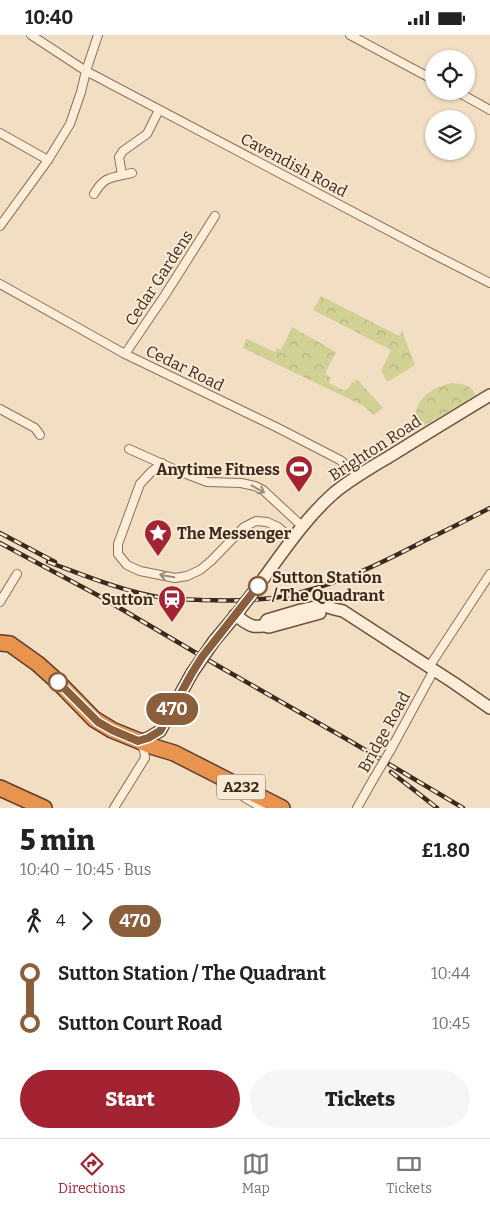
<!DOCTYPE html>
<html lang="en">
<head>
<meta charset="utf-8">
<style>
  :root { --surface:#fff; --page:#f6f6f6; --text:#222; --muted:#767676; --line:#e0e0e0; --accent:#a32332 }
  body { margin:0; font-family:Bitter,serif; background:var(--page); color:var(--text); height:100vh; display:flex; flex-direction:column; font-size:19px; white-space:nowrap }
  * { box-sizing:border-box; margin:0 }
  p { font-size:16px; color:var(--muted) }
  .icon { flex:none; width:28px; height:28px; fill:none; stroke:currentColor; stroke-width:2; stroke-linecap:round; stroke-linejoin:round }
  .map { position:relative; height:773px; overflow:hidden }
  .details { display:flex; flex-direction:column; background:var(--surface); flex:1 }
  .details>* { flex:none }
  .badge { padding:0 10px; border-radius:16px; font-size:18px; line-height:32px }
  .controls { position:absolute; left:425px; top:15px; display:grid; gap:10px }
  .controls a { display:grid; place-items:center; width:50px; height:50px; border-radius:50%; background:var(--surface); box-shadow:0 1px 4px #0004; font-size:25px }
  .map>.badge { position:absolute; translate:-50% -50%; box-shadow:0 0 0 2px #fff }
  .legs { display:flex; align-items:center; gap:8px; height:55px; padding:0 20px; font-size:16px }
  .legs p { margin-inline-start:auto }
  .head { display:flex; align-items:center; justify-content:space-between; height:85px; padding:0 20px }
  h1 { font-size:28px; font-weight:800; line-height:38px }
  .action { display:flex; gap:10px; margin-top:auto; padding:10px 20px }
  .action a { flex:1; height:58px; border-radius:30px; background:var(--accent); color:#fff; font-size:20px; font-weight:800; line-height:58px; text-align:center }
  .action a+a { background:var(--page); color:var(--text) }
  ul { padding:0 20px; list-style:none }
  li { display:flex; align-items:center; gap:18px; height:50px; font-size:19px }
  li i { display:grid; place-items:center; width:8px; height:100%; margin:0 6px; background:currentColor }
  li i::after { content:''; width:12px; height:12px; margin:-6px; border:4px solid; border-radius:50%; background:var(--surface) }
  li p { margin-inline-start:auto }
  li:first-child i { background:linear-gradient(#0000 50%,currentColor 0) }
  li:last-child i { background:linear-gradient(currentColor 50%,#0000 0) }
  .status { display:flex; justify-content:space-between; align-items:center; height:35px; padding:0 25px; background:var(--surface); direction:ltr }
  .status svg { height:14px; fill:currentColor }
  .menu { display:flex; justify-content:space-around; align-items:center; height:70px; border-top:1px solid var(--line); background:var(--surface); font-size:14px; color:var(--muted) }
  .menu a { display:grid; justify-items:center; gap:2px }
  .menu .current { color:var(--accent) }
  .map>svg:first-child { display:block }
  .park { fill:url(#park-crowns) }
  .lines { fill:none; stroke-linecap:round; stroke-linejoin:round }
  .street-casing { stroke:#8e6f58; stroke-width:10 }
  .secondary-casing { stroke:#70503b; stroke-width:14 }
  .highway-casing { stroke:#5c3d2d; stroke-width:18 }
  .street { stroke:#fcedd8; stroke-width:8 }
  .secondary { stroke:#fcedd8; stroke-width:11 }
  .highway { stroke:#e8934e; stroke-width:15 }
  .rail-casing { stroke:#3d291d; stroke-width:4.5 }
  .rail { stroke:#f8ead4; stroke-width:2.5; stroke-dasharray:8; stroke-linecap:butt }
  .street-bridge-casing { stroke:#8e6f58; stroke-width:10; stroke-linecap:butt }
  .secondary-bridge-casing { stroke:#70503b; stroke-width:14; stroke-linecap:butt }
  .street-bridge { stroke:#fcedd8; stroke-width:8 }
  .secondary-bridge { stroke:#fcedd8; stroke-width:11 }
  .oneway { stroke:#9c8b7a }
  .line-1-casing { stroke:#fff; stroke-width:11 }
  .line-1 { stroke:#8b5e3c; stroke-width:8 }
  .stop-1-dot { fill:#fff; stroke:#8b5e3c; stroke-width:2.5 }
  .labels { text-anchor:middle; dominant-baseline:central; stroke-width:4; stroke-linejoin:round; paint-order:stroke }
  .shield { fill:#f8ead4; stroke:#756354; stroke-width:1 }
  .shield-label { font-size:15px; font-weight:bold; fill:#3d291d }
  .street-label { font-size:16px; fill:#3d291d; stroke:#f8ead4 }
  .poi-label { font-size:16px; font-weight:bold; fill:#3d291d; stroke:#f8ead4; text-anchor:end }
  .stop-label { font-size:16px; font-weight:bold; fill:#3d291d; stroke:#f8ead4; text-anchor:start }
</style>
</head>
<body>
<div class="status"><b>10:40</b><svg viewBox="0 0 49 12"><path d="M0 12V9h3v3zM5 12V6h3v6zM10 12V3h3v9zM15 12V0h3v12zM26 1h20v11H26zM47 4h2v5h-2z"/></svg></div>
<div class="map">
<svg width="490" height="773" viewBox="0 0 490 773">
  <defs>
    <pattern id="park-crowns" width="20" height="18" patternUnits="userSpaceOnUse" patternTransform="scale(1.25)"><rect width="20" height="18" fill="#d1d196"/><path d="M2 6a3 3 0 1 1 6 0M12 15a3 3 0 1 1 6 0" fill="none" stroke="#b4b381"/></pattern>
  </defs>
  <rect width="100%" height="100%" fill="#f2dfc3"/>
  <g class="park">
    <path d="M321 261 399 301 402 296 415 330 389 346H387L381 336 391 315 313 275Z"/>
    <path d="M292 292 336 317 325 339 331 343 329 348 343 355H347L352 347 354 348 357 344 383 373 374 380 362 370 243 313 247 304 275 317 277 313 281 315Z"/>
    <path d="M453 348C465 349 469 350 476 360L420 393C406 369 431 351 453 348Z"/>
  </g>
  <g class="lines">
    <g class="street-casing">
      <g id="street">
        <path d="M31 0 86 36 431 218 490 248"/>
        <path d="M350 0 434 45"/>
        <path d="M456 56 490 75"/>
        <path d="M0 98 48 125"/>
        <path d="M122 140 119 122 123 116 147 99 159 75"/>
        <path d="M94 159C105 140 112 143 132 138"/>
        <path d="M0 191 48 125 70 89 81 57 86 36 98 0"/>
        <path d="M0 249 125 319 278 393 340 425 359 440"/>
        <path d="M125 319 165 260 215 181"/>
        <path d="M0 374 35 393 40 400"/>
        <path d="M129 414 176 435 207 447 241 448 255 451 263 455 303 492"/>
        <path d="M162 428 151 437 140 449 118 509V519L127 530 140 536 175 543 187 541 200 535 211 526 244 492 256 486 267 487 278 492 293 505"/>
        <path d="M0 567 17 539"/>
        <path d="M429 632 490 539"/>
        <path d="M390 716 434 635"/>
        <path d="M237 755 244 762 262 773"/>
        <path d="M114 773 145 723 144 715 140 708"/>
        <path d="M357 773 374 743"/>
      </g>
    </g>
    <g class="secondary-casing">
      <g id="secondary">
        <path d="M252 559C278 525 302 486 334 458 352 443 372 432 392 420 424 400 457 380 490 360"/>
        <path d="M235 580C241 584 246 589 253 591 259 592 263 590 269 592L320 578"/>
        <path d="M264 590 267 585 301 575 324 570C330 574 336 574 343 576L454 648 490 673"/>
        <path d="M214 606 240 575"/>
        <path d="M139 706 148 703 160 696 192 638"/>
      </g>
    </g>
    <g class="highway-casing">
      <g id="highway">
        <path d="M0 608 10 609 38 629 58 647 94 684 112 695 154 712 174 718 282 773"/>
        <path d="M0 753 44 773"/>
      </g>
    </g>
    <use href="#street" class="street"/>
    <use href="#secondary" class="secondary"/>
    <use href="#highway" class="highway"/>
    <g class="rail-casing">
      <g id="rail">
        <path d="M0 498 55 527"/>
        <path d="M0 508 101 562 220 632 350 706 463 773"/>
        <path d="M48 527C86 541 124 557 164 563 176 565 189 564 202 565 230 566 258 566 285 561 334 551 378 530 422 507 445 496 467 485 490 473"/>
        <path d="M391 737 437 773"/>
      </g>
    </g>
    <use href="#rail" class="rail"/>
    <g class="street-bridge-casing">
      <path id="street-bridge" d="M374 743 390 716"/>
    </g>
    <g class="secondary-bridge-casing">
      <g id="secondary-bridge">
        <path d="M241 573 252 559"/>
        <path d="M192 638 214 606"/>
      </g>
    </g>
    <use href="#street-bridge" class="street-bridge"/>
    <use href="#secondary-bridge" class="secondary-bridge"/>
  </g>
  <defs><path id="oneway-shaft" d="M-6 0H5M1.5-3L5.5 0L1.5 3" fill="none" stroke-width="1.6" stroke-linecap="round" stroke-linejoin="round" transform="scale(1.25)"/></defs>
  <g class="oneway">
    <use href="#oneway-shaft" transform="translate(258 454) rotate(29)"/>
    <use href="#oneway-shaft" transform="translate(167 541) rotate(-170)"/>
  </g>
  <g class="lines">
    <g class="line-1-casing">
      <path id="line-1" d="M58 647 98 687 112 695 138 706 148 703 160 696 192 638 202 622 258 551"/>
    </g>
    <use href="#line-1" class="line-1"/>
  </g>
  <defs>
    <g id="stadium-pin" transform="scale(1.4375)"><path d="M0 17L-7.5 6A9.5 9.5 0 1 1 7.5 6Z" fill="#a32332" stroke="#f8ead4"/><path d="M0-5a6.5 5 0 1 0 0 10a6.5 5 0 1 0 0-10ZM-3.5-1.8h7v3.6h-7Z" fill="#fff"/></g>
    <g id="sight-pin" transform="scale(1.4375)"><path d="M0 17L-7.5 6A9.5 9.5 0 1 1 7.5 6Z" fill="#a32332" stroke="#f8ead4"/><path d="M0-6L1.8-2.2L6-1.7L2.9 1.2L3.7 5.4L0 3.3L-3.7 5.4L-2.9 1.2L-6-1.7L-1.8-2.2Z" fill="#fff"/></g>
    <g id="station-pin" transform="scale(1.4375)"><path d="M0 17L-7.5 6A9.5 9.5 0 1 1 7.5 6Z" fill="#a32332" stroke="#f8ead4"/><path d="M-3-6H3Q5-6 5-4V2Q5 4 3 4L4.5 6H3L1.5 4h-3L-3 6H-4.5L-3 4Q-5 4-5 2V-4Q-5-6-3-6ZM-3.5-4v3h7v-3ZM-3.5 1v1.5H-2V1ZM2 1v1.5H3.5V1Z" fill="#fff"/></g>
  </defs>
  <g fill-rule="evenodd">
    <use href="#stadium-pin" x="299" y="434"/>
    <use href="#sight-pin" x="158" y="498"/>
    <use href="#station-pin" x="172" y="564"/>
  </g>
  <g class="stop-1-dot">
    <circle cx="258" cy="551" r="9"/>
    <circle cx="58" cy="647" r="9"/>
  </g>
  <g class="labels">
    <rect class="shield" x="217" y="739.5" width="48" height="25" rx="4"/>
    <g class="shield-label">
      <text x="241" y="752">A232</text>
    </g>
    <g class="street-label">
      <text transform="translate(294 130) rotate(28)">Cavendish Road</text>
      <text transform="translate(159 243) rotate(-57)">Cedar Gardens</text>
      <text transform="translate(185 333) rotate(26)">Cedar Road</text>
      <text transform="translate(375 413) rotate(-33)">Brighton Road</text>
      <text transform="translate(384 697) rotate(-61)">Bridge Road</text>
    </g>
    <g class="poi-label">
      <text x="280" y="434">Anytime Fitness</text>
      <text x="177" y="498" text-anchor="start">The Messenger</text>
      <text x="153" y="564">Sutton</text>
    </g>
    <g class="stop-label">
      <text x="272" y="542">Sutton Station<tspan x="272" dy="18">/ The Quadrant</tspan></text>
    </g>
  </g>
</svg>
<div class="controls">
<a><svg class="icon" aria-label="locate" viewBox="0 0 24 24"><circle cx="12" cy="12" r="6"/><path d="M12 2v4M12 18v4M2 12h4M18 12h4"/></svg></a>
<a><svg class="icon" aria-label="layers" viewBox="0 0 24 24"><path d="M12 4l9 5-9 5-9-5zM3 14l9 5 9-5"/></svg></a>
</div>
<b class="badge" style="left:172px;top:674px;background:#8b5e3c;color:#fff">470</b>
</div>
<section class="details">
<div class="head"><div><h1>5 min</h1><p>10:40 – 10:45 · Bus</p></div><b>£1.80</b></div>
<div class="legs"><svg class="icon" aria-label="walk" viewBox="0 0 24 24"><circle cx="13" cy="4" r="2"/><path d="M13 8l-2 6 4 7M11 14l-3 7M7 12l3-4h3l4 4"/></svg>4<svg class="icon" aria-label="forward" viewBox="0 0 24 24"><path d="M9 5l7 7-7 7"/></svg><b class="badge" style="background:#8b5e3c;color:#fff">470</b></div>
<ul>
<li><i style="color:#8b5e3c"></i><b>Sutton Station / The Quadrant</b><p>10:44</p></li>
<li><i style="color:#8b5e3c"></i><b>Sutton Court Road</b><p>10:45</p></li>
</ul>
<div class="action"><a>Start</a><a>Tickets</a></div>
</section>
<nav class="menu">
<a class="current"><svg class="icon" aria-label="directions" viewBox="0 0 24 24"><path d="M12 3l9 9-9 9-9-9zM9 14v-3h6M13 9l2 2-2 2"/></svg>Directions</a>
<a><svg class="icon" aria-label="map" viewBox="0 0 24 24"><path d="M3 6l6-2 6 2 6-2v14l-6 2-6-2-6 2zM9 4v14M15 6v14"/></svg>Map</a>
<a><svg class="icon" aria-label="tickets" viewBox="0 0 24 24"><path d="M3 7h18v10H3zM15 7v10"/></svg>Tickets</a>
</nav>
</body>
</html>
